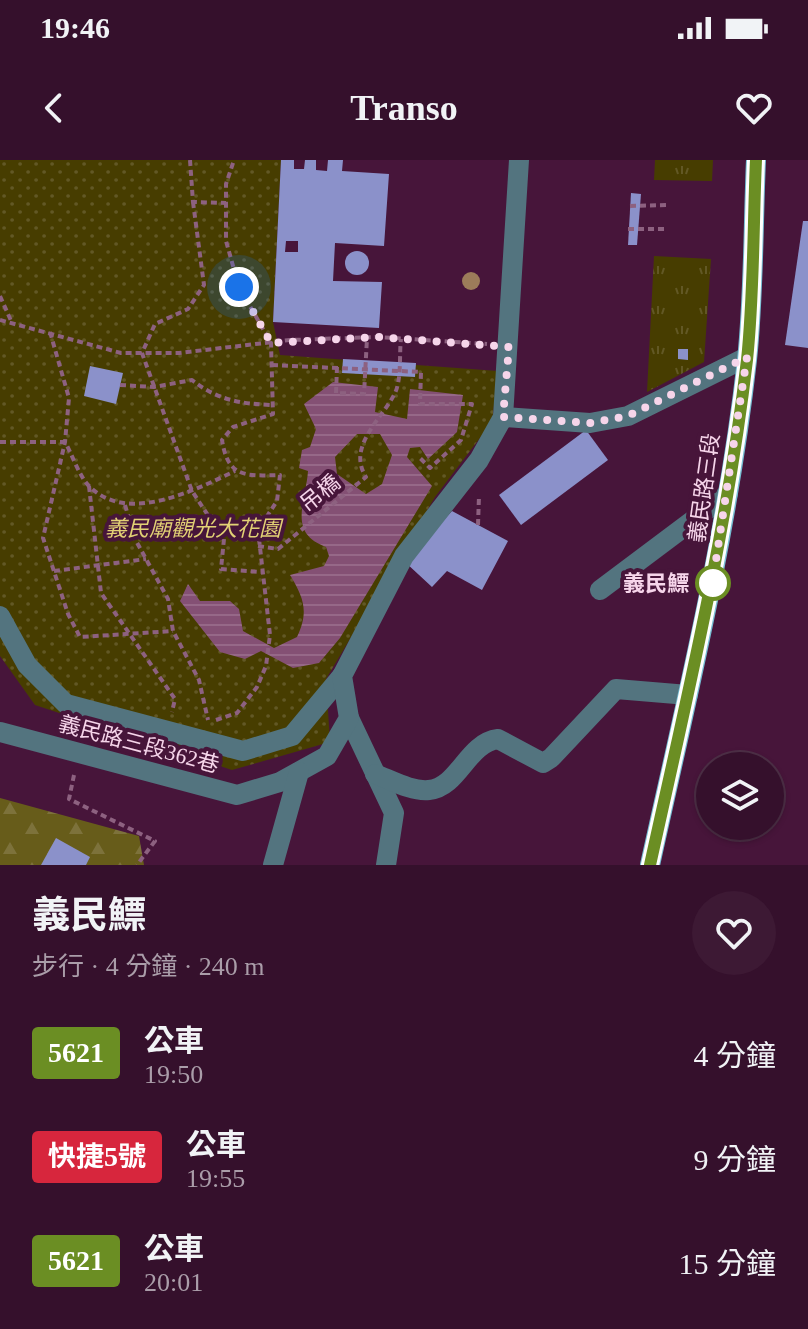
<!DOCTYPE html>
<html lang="zh-TW">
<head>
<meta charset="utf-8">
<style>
  :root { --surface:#35102c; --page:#3d1934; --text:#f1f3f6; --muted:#aa9da9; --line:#4f3048 }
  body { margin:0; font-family:"Times New Roman","Noto Sans TC",serif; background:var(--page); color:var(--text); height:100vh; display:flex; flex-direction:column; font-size:30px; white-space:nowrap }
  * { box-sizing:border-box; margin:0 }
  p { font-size:26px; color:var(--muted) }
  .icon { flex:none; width:44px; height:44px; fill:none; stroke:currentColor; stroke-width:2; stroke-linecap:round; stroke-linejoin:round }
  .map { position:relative; height:705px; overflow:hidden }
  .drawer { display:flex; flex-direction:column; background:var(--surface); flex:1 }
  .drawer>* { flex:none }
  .badge { padding:0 16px; border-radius:6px; font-size:28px; line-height:52px }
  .buttons { position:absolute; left:696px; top:592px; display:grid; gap:16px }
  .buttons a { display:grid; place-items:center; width:88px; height:88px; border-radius:50%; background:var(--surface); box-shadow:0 2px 6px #0004,0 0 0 2px var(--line); font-size:40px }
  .you { position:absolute; width:40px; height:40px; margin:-20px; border:6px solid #fff; border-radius:50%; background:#1a73e8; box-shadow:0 0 0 12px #1a73e833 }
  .map>.badge { position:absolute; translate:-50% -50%; box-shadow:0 0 0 4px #fff }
  .round { display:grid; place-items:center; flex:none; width:84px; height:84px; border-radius:42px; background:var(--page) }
  .overview { display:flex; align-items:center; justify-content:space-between; height:136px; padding:0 32px }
  h1 { font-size:38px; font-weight:700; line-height:60px }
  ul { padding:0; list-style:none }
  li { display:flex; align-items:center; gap:24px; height:104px; padding:0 32px }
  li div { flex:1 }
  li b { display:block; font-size:30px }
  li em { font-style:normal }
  li .badge { min-width:88px; font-weight:700; text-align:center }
  .status { display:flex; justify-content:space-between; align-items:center; height:56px; padding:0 40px; background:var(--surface); direction:ltr }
  .status svg { height:22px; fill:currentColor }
  header { display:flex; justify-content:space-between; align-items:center; height:104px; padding:0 32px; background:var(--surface); font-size:36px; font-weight:700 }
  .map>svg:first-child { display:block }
  .grass { fill:url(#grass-tufts) }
  .forest { fill:url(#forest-firs) }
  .park { fill:url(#park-dots) }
  .water { fill:url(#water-rules); fill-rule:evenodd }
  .building { fill:#8b91ca; fill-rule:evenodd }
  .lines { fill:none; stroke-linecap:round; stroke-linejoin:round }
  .path { stroke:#8d6180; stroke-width:4; stroke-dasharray:6 4; stroke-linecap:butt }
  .minor { stroke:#53747f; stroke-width:20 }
  .major { stroke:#76bcd2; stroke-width:20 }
  .tree { fill:#9c7c5a }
  .line-casing { stroke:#fff; stroke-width:18 }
  .line { stroke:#6b8e23; stroke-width:12 }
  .walk { stroke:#f6d5ea; stroke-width:8; stroke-dasharray:0 14.4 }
  .stop-dot { fill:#fff; stroke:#6b8e23; stroke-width:4 }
  .labels { text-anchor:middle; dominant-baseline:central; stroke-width:8; stroke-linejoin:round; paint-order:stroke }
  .street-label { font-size:22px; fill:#f6d5ea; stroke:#47153a }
  .park-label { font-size:22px; font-style:italic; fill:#e2d175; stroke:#47153a }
  .stop-label { font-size:22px; font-weight:bold; fill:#f6d5ea; stroke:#47153a; text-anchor:end }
</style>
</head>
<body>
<div class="status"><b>19:46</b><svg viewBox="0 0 49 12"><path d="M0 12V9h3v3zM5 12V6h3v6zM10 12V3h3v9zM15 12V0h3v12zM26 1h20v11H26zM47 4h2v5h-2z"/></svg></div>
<header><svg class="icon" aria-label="back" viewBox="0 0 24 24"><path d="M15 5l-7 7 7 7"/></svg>Transo<svg class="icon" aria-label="heart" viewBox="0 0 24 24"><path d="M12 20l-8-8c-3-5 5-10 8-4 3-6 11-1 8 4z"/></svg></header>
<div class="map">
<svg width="808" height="705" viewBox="0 0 808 705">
  <defs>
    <pattern id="grass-tufts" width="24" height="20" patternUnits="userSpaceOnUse" patternTransform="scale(2)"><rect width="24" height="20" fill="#473d00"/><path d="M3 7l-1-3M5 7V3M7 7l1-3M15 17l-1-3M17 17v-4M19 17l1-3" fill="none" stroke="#625825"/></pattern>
    <pattern id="forest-firs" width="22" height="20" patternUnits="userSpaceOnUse" patternTransform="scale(2)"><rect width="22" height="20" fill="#675c1a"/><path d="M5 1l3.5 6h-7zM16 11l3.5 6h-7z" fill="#7d723b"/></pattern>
    <pattern id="park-dots" width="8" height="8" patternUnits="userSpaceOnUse" patternTransform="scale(2)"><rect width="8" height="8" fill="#473d00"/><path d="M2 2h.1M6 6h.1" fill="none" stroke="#625825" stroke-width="1.8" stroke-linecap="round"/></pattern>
    <pattern id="water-rules" width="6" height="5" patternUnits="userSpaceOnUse" patternTransform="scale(2)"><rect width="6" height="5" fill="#845074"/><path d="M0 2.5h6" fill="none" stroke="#966888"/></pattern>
  </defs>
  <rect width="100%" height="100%" fill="#47153a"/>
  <g class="grass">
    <path d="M655 0H713L712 21 654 20Z"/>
    <path d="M654 96 711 99 704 202 647 232Z"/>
  </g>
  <path class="forest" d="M0 638 139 676 144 705H0Z"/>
  <path class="park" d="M0 0H281L273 162 280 195 498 211 492 262 435 337 326 519 330 582 232 610 35 545 0 496Z"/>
  <path class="water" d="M333 222 378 227 375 252 407 259 410 229 463 235 457 272 428 299 420 287 410 288 407 297 432 326 340 478 319 503 293 508 261 491 245 499 220 492 180 441 188 424 200 441H230L239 449 243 471 274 488 297 477C309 452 304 438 290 415L324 406 329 396 326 387C287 373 306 342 308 311L299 308 302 290 310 287 316 269 304 244ZM357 274H380L392 295 382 324 366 334 337 314 335 297Z"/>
  <g class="building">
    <path d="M281 0H294V9H304L305 0H316V10L327 11 328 0H343L342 11 389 14 384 86 335 83 333 121 382 122 379 168 273 162ZM286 81H298V92H285Z"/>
    <path d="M631 33 641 34 637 85H628Z"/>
    <path d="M803 61H808V188L785 185Z"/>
    <circle cx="357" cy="103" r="12"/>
    <path d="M678 189H688V200L678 199Z"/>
    <path d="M343 199 416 203 415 217 342 213Z"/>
    <path d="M90 206 123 213 116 244 84 236Z"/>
    <path d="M586 270 608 300 521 365 499 335Z"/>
    <path d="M452 351 508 381 482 430 447 411 432 427 405 402Z"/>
    <path d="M56 678 90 697 86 705H41Z"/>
  </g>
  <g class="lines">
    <g class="path">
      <path d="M190 0 193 42 226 43"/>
      <path d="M193 42 204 125 188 149 155 164 142 193 192 331 217 369 258 370"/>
      <path d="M630 46 668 45"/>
      <path d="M628 69H668"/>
      <path d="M0 136 12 163"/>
      <path d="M0 160 121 193H179L290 180 378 177 487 184"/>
      <path d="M50 172 69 238 65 282 43 378 68 454 80 477 173 471"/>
      <path d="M272 205 421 212 420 244H472L461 280 430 308 420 298"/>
      <path d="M337 207 336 233 364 234 367 178"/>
      <path d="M120 225 154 227 192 220C217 240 241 244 273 245"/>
      <path d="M0 282H65C72 294 79 316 89 326 127 365 195 330 235 311"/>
      <path d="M89 326 101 433 175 539 172 552"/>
      <path d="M125 345 135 379 168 439 173 471 199 520 208 560"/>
      <path d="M478 365 479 336"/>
      <path d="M225 369 221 409 261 412"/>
      <path d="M258 386 278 389 366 317C347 287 380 261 394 235 402 221 399 195 401 179"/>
      <path d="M54 411 146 399"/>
      <path d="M216 560 237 553 257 527 266 506 270 475 258 370 277 341 280 315C245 316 228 318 222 280L233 267 273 254 271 183 239 127 226 81V24L234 0"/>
      <path d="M74 615 69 639 155 681 137 705"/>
    </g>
    <g class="minor">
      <path d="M503 257 590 263 628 256 747 197"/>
      <path d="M600 430 728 334"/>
      <path d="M0 456 27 505 66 544 243 591 292 576 342 516"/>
      <path d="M349 558 394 653 386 705"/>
      <path d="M0 572 237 635 280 622 327 596 349 558 342 516 404 396 479 300 503 257 519 0"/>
      <path d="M375 614C391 620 412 632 429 630 459 627 467 583 498 579L543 603 551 598 616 529 688 535"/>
      <path d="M273 705 299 612"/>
    </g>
    <path class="major" d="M650 705C687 537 728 371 747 200 754 134 753 66 756 0"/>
  </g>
  <circle class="tree" cx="471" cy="121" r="9"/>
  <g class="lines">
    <g class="line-casing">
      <path id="line" d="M650 705C687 537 727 371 747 200 754 134 753 66 756 0"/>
    </g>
    <use href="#line" class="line"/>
    <path class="walk" d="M239 127 271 183 378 177 509 187 503 257 590 263 628 256 747 197 711 433 713 423"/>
  </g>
  <circle class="stop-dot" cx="713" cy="423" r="16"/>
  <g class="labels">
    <g class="street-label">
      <text transform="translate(704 328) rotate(-82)">義民路三段</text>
      <text transform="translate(320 333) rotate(-39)">吊橋</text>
      <text transform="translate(139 584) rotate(15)">義民路三段362巷</text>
    </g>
    <g class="park-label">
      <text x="193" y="368">義民廟觀光大花園</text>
    </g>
    <g class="stop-label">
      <text x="689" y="423">義民鰾</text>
    </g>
  </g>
</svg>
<div class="buttons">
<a><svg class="icon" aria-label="layers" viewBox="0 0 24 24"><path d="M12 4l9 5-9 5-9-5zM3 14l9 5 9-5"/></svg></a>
</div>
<div class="you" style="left:239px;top:127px"></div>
</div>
<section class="drawer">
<div class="overview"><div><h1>義民鰾</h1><p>步行 · 4 分鐘 · 240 m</p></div><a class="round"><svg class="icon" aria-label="heart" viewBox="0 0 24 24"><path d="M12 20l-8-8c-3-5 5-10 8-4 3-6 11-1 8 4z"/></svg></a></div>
<ul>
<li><span class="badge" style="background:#6b8e23;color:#fff">5621</span><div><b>公車</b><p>19:50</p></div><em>4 分鐘</em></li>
<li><span class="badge" style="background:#d7263d;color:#fff">快捷5號</span><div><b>公車</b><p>19:55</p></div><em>9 分鐘</em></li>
<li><span class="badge" style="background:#6b8e23;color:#fff">5621</span><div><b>公車</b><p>20:01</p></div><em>15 分鐘</em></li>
</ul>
</section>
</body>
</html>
